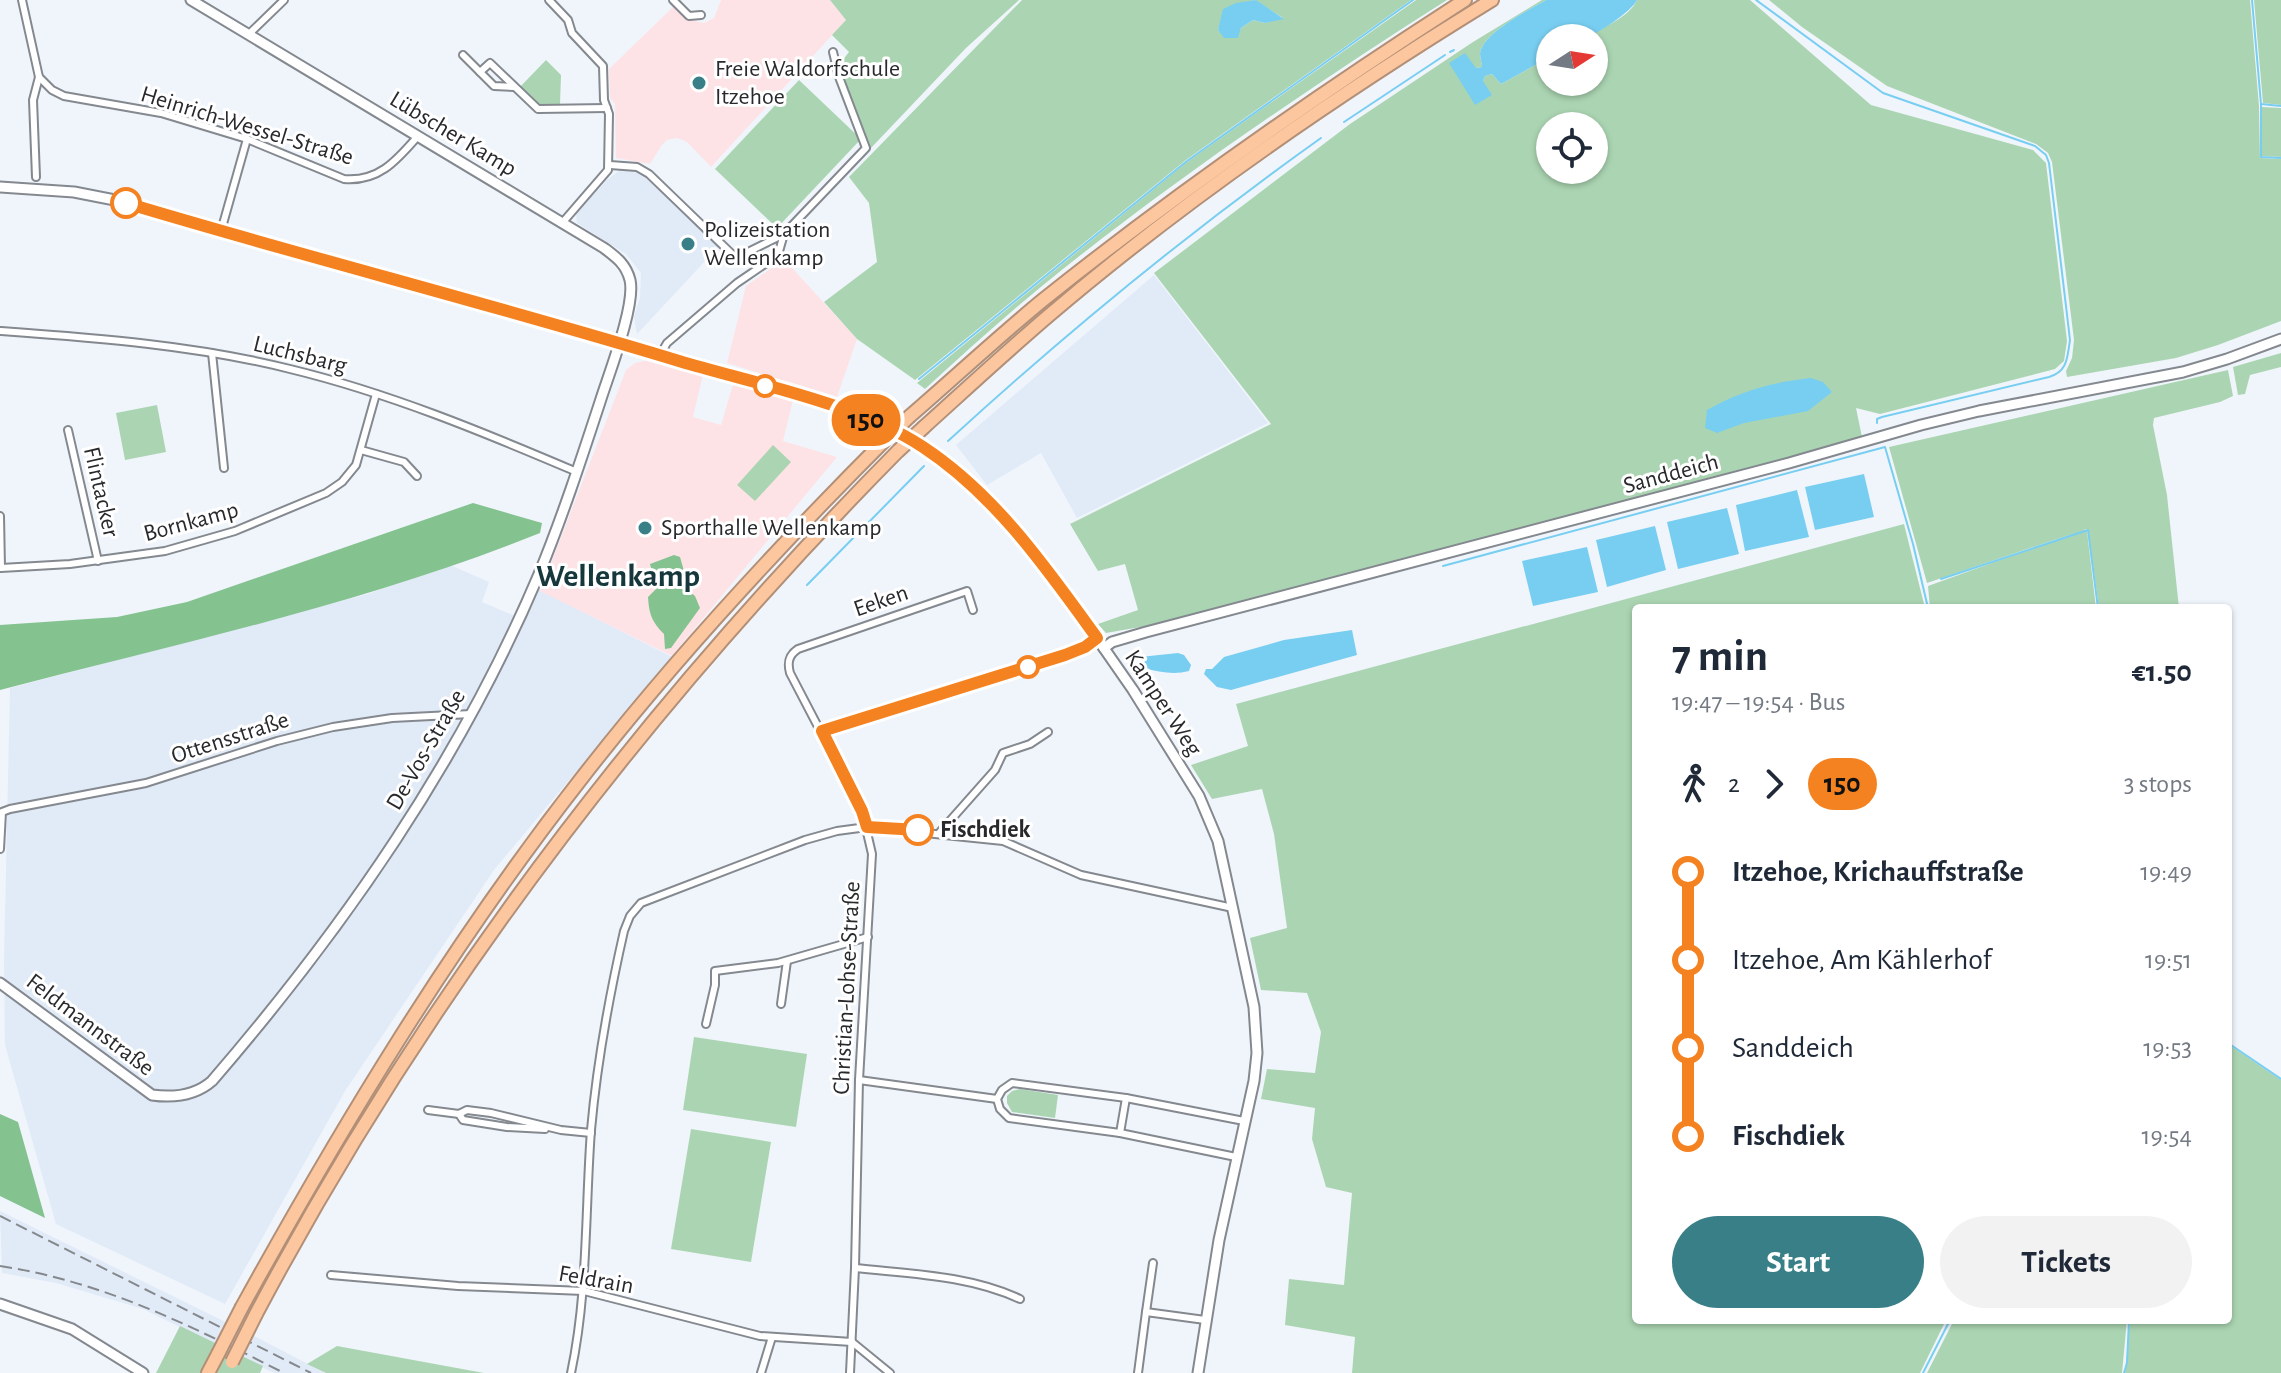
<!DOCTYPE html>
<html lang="en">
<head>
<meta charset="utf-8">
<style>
  :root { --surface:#fff; --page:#f2f2f3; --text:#1f2937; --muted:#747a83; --accent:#387f87 }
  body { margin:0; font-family:"Alegreya Sans",sans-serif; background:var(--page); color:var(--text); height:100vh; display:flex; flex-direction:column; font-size:30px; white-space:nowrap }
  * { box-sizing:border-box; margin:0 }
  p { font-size:26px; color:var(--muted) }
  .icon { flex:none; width:44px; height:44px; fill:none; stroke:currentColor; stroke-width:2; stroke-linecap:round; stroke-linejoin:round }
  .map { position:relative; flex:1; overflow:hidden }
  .sheet { position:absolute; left:1632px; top:604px; width:600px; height:720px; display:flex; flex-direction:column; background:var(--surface); border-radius:8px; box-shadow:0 2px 6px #0004 }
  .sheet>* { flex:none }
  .badge { padding:0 16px; border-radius:26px; font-size:28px; line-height:52px }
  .needle { width:52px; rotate:78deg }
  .controls { position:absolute; left:1536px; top:24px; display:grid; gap:16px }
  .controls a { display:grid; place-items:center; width:72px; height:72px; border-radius:50%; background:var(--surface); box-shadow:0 2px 6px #0004; font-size:40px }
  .map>.badge { position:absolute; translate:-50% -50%; box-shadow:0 0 0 4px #fff }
  .legs { display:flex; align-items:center; gap:12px; height:88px; padding:0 40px; font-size:26px }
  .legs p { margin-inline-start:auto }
  .summary { display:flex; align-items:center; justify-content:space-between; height:136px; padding:0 40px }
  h1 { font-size:44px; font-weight:700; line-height:60px }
  .action { display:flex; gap:16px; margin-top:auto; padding:16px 40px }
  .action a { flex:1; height:92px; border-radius:48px; background:var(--accent); color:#fff; font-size:32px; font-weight:700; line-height:92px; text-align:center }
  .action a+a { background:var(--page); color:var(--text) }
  ul { padding:0 40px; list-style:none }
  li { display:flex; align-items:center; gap:28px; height:88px; font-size:30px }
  li i { display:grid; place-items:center; width:12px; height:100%; margin:0 10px; background:currentColor }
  li i::after { content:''; width:20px; height:20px; margin:-10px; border:6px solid; border-radius:50%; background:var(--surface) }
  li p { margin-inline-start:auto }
  li:first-child i { background:linear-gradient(#0000 50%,currentColor 0) }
  li:last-child i { background:linear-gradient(currentColor 50%,#0000 0) }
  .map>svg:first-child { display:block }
  .built { fill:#e1eaf7 }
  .education { fill:#fee3e6 }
  .green { fill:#abd5b2; fill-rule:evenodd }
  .forest { fill:#84c290 }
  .water { fill:#78cef1 }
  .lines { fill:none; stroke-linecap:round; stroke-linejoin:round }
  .stream { stroke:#78cef1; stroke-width:2 }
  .street-casing { stroke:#84888f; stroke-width:10 }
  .secondary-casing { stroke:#84888f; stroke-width:13 }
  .highway-casing { stroke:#b28f77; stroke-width:16 }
  .street { stroke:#fff; stroke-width:6 }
  .secondary { stroke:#fff; stroke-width:9 }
  .highway { stroke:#fcc69f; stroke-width:12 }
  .rail { stroke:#85888d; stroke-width:2; stroke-dasharray:12 6; stroke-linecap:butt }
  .highway-bridge-casing { stroke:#b28f77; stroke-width:16; stroke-linecap:butt }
  .highway-bridge { stroke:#fcc69f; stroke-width:12 }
  .line-1-casing { stroke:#fff; stroke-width:18 }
  .line-1 { stroke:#f58220; stroke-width:12 }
  .poi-dot { fill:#387f87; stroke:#fff; stroke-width:3 }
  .stop-1-dot { fill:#fff; stroke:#f58220; stroke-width:4 }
  .labels { text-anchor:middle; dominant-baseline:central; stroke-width:6; stroke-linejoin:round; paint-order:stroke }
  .poi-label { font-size:24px; fill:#28292c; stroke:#fff; text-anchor:start }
  .street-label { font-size:24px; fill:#28292c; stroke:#fff }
  .stop-label { font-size:24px; font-weight:bold; fill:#28292c; stroke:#fff; text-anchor:start }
  .district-label { font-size:32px; font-weight:bold; fill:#16383c; stroke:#fff }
</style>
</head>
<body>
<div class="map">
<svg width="2281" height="1373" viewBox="0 0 2281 1373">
  <rect width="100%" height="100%" fill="#f0f5fc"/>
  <g class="built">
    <path d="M619 171H638L647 176 720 245 637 334 634 317 640 298 641 273 626 254 577 223 576 214 607 180Z"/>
    <path d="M1154 275 1268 423 1077 518 1041 453 987 485 956 445Z"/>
    <path d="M450 565 489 582 482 602 522 619 536 588 672 657 494 870 345 1091 225 1304 56 1224 5 1045 4 961 10 688 368 594Z"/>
    <path d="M0 1211 258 1338 325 1373H274L143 1309 56 1283 2 1273Z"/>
  </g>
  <g class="education">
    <path d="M721 0H830L846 20 711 167 687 142 677 138 667 140 662 145 650 164 616 158 615 104 610 98 609 69 674 6 687 19 704 23 714 18Z"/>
    <path d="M784 259 857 339 837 397 727 363 746 286Z"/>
    <path d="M648 360 703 375 693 417 721 425 733 384 793 400 783 441 837 457 672 656 540 591 626 370 635 363Z"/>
  </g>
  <g class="green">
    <path d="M830 0H1019L966 48 871 148 839 65 849 52 832 35 846 20Z"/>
    <path d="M1022 0H1411L1186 160 915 380 857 339 824 302 877 262 869 203 849 177ZM1255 0 1283 18 1265 23 1253 20 1241 28 1237 38 1224 37 1218 30 1222 18Z"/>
    <path d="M1416 0H1447C1315 84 1185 172 1063 269 1015 307 970 348 925 389L917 383 1187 162Z"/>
    <path d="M1542 0H1546C1529 10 1482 33 1480 54 1480 58 1482 63 1482 67L1476 68 1483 81 1485 76 1492 74 1501 84 1550 57V82H1594V38H1584C1601 28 1629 18 1637 0H1750L1871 105 2033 150 2046 163 2067 341 2064 361 2055 369 1880 414 1856 408 1862 437 1723 477 1175 621 1106 633 1098 624 1138 610 1125 564 1098 571 1070 524 1271 424 1154 273 1350 124 1473 42ZM1550 126H1594V170H1550Z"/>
    <path d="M1769 0H2250L2259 106 2260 158 2281 159V321L2218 345 2176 358 2067 377 2066 371 2072 358 2074 340 2052 162 2048 153 2036 144 1887 86 1802 27Z"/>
    <path d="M2254 0H2281V105L2263 103Z"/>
    <path d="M546 60 561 75 560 105H539L520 87Z"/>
    <path d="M799 80 861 139 777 228 715 169Z"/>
    <path d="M2262 107 2281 108V157L2262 156Z"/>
    <path d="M2281 353V367L2250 375 2245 394 2238 395 2233 367Z"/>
    <path d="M2228 370 2233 396 2220 402 2154 418 2153 425 2167 495 2179 608H2099L2088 529 2083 530 2087 531 2096 608H1930L1928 586 2075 533 1927 583 1889 447Z"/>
    <path d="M157 405 166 452 125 460 116 413Z"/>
    <path d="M773 445 791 462 755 501 737 485Z"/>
    <path d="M1904 524 1925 608H1636V1320H1946L1920 1373H1352L1355 1337 1285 1325 1289 1279 1344 1285 1352 1193 1326 1187 1312 1139 1315 1108 1261 1099 1267 1069 1315 1073 1321 1032 1307 993 1261 990 1250 938 1287 928 1274 834 1262 789 1212 799 1191 765 1248 746 1236 704Z"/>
    <path d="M694 1037 807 1054 796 1127 683 1110Z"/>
    <path d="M2228 1044 2281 1080V1373H2125L2130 1320H2228Z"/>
    <path d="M1020 1089 1058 1095 1055 1118 1012 1112 1007 1103V1096L1012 1091Z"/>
    <path d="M691 1129 771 1142 751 1262 671 1249Z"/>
    <path d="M1954 1320H2127L2122 1373H1927Z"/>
    <path d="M180 1326 263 1366 260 1373H156Z"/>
    <path d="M337 1346 484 1373H326L307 1364Z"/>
  </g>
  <g class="forest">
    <path d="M473 503 542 523 540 533C366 603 181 643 0 690V625L117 617 187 602Z"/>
    <path d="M674 555 680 557 690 592 695 596 700 608 671 648 665 649 664 634C652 622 649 614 648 597L657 588 665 587 663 579H654L650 564Z"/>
    <path d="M0 1114 18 1122 45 1218 0 1196Z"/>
  </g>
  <g class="water">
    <path d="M1256 0 1284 19 1265 23 1253 20 1241 28 1238 38H1224L1218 30 1223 9 1236 3Z"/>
    <path d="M1546 0H1637C1632 11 1597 35 1584 38 1574 41 1560 38 1550 38V57L1501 84 1492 74 1485 76 1483 81 1492 95 1475 105 1449 63 1465 53 1476 68 1482 67C1482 63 1480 58 1480 54 1482 33 1529 10 1546 0Z"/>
    <path d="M1811 378 1823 382 1832 392 1808 411 1744 423 1717 433 1705 428 1707 410C1740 391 1773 382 1811 378Z"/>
    <path d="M1864 474 1874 517 1815 530 1805 487Z"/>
    <path d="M1797 490 1809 537 1745 551 1736 505Z"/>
    <path d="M1727 508 1739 554 1678 569 1667 522Z"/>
    <path d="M1655 526 1666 570 1607 587 1596 540Z"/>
    <path d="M1587 547 1598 592 1533 606 1522 561Z"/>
    <path d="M1352 630 1357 655 1231 690 1217 687 1204 674 1206 669H1212L1224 657 1284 640Z"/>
    <path d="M1178 653 1184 655 1191 665 1189 671C1174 675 1159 672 1144 668L1140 659V657Z"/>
  </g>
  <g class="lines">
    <g class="stream">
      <path d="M1756 0 1883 93 2035 146 2046 155 2049 163 2070 340C2067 358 2068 371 2049 377L1882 417 1877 419V423"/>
      <path d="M2252 0 2261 104 2281 106"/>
      <path d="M1450 52 1454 50"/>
      <path d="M2261 105V157L2281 158"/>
      <path d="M1344 122 1445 55"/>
      <path d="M919 379 1187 161 1413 0"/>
      <path d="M948 441C1066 333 1190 231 1321 138"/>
      <path d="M1443 566 1885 447 1913 544 1928 608"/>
      <path d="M1941 579 2088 530 2098 608"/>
      <path d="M807 585 924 466"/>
      <path d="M2228 1043 2281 1079"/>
      <path d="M1923 1373 1950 1320"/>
      <path d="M2124 1373 2127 1363 2129 1320"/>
    </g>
    <g class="street-casing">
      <g id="street">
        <path d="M22 0 39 77 52 90 64 96 161 113 247 139 344 179C379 182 397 160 418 136"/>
        <path d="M549 0 568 20 572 33 603 66 604 100 609 114 608 170 563 222"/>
        <path d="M673 0 689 16 701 15"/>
        <path d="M249 34 284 0"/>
        <path d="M463 55 480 72 490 63 538 109 607 108"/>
        <path d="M480 72 494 86 514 87"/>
        <path d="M610 165 637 167 649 174 736 258 784 234"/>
        <path d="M36 177 33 100 39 77"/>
        <path d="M221 231 247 139"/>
        <path d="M0 331C97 338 195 345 290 369 389 393 483 432 577 472"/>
        <path d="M212 353 224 468"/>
        <path d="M660 355 667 343 737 283 778 255 784 234 866 148 839 77 833 52"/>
        <path d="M68 430 98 561"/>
        <path d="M361 450 404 462 417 476"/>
        <path d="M0 516 1 568 70 564 165 551 235 531 326 493 342 482 356 465 376 394"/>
        <path d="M822 731 1065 655 1085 647 1097 638"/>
        <path d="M940 832 995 770 1003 753 1030 744 1048 732"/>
        <path d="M0 849 2 812 10 809 146 783 277 741 333 727 392 718 471 714"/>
        <path d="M781 1004 787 961"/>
        <path d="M706 1024 715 985V971L778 963 868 937"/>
        <path d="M859 1080 997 1099"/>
        <path d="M428 1110 459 1114 467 1110 491 1113 561 1130 591 1133"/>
        <path d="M459 1114 463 1120 507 1127 545 1129"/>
        <path d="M1120 1133 1126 1098"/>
        <path d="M1236 1157 1120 1133 1009 1118 1000 1109 997 1099 1002 1090 1012 1083 1126 1098 1244 1121"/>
        <path d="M855 1268C910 1274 969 1275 1020 1299"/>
        <path d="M331 1275 458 1286 584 1291 760 1336 852 1342"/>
        <path d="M1146 1312 1153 1263"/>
        <path d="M852 1342 890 1373"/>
        <path d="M571 1373C588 1293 585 1211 591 1130 597 1062 609 997 624 931L630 916 641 903 805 840 837 831 867 827 1003 841 1081 875 1233 908"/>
        <path d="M761 1373 772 1337"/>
        <path d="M850 1373 855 1268 859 1080 872 854 862 811 790 673C787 662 789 655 798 649L967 591 973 610"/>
        <path d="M1138 1373 1146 1312 1205 1320"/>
      </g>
    </g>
    <g class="secondary-casing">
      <g id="secondary">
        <path d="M0 187 74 192 125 202 619 342 827 404 893 431 920 445 963 477 1001 514 1092 631 1133 690 1199 796 1218 841 1254 1007 1257 1053 1254 1081 1219 1240 1198 1373"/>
        <path d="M1104 648 1112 642 1146 632 1789 463 1921 425 1979 411 2183 372 2227 359 2281 339"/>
        <path d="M0 983 152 1095C174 1098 195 1096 212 1081 344 928 460 761 539 574 562 518 581 460 600 402 608 376 636 305 630 280 626 264 616 257 604 248L191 0"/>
        <path d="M0 1304 72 1329 143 1373"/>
      </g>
    </g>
    <g class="highway-casing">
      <g id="highway">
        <path d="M910 416C954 378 998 337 1043 300 1178 192 1319 94 1465 0"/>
        <path d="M924 427C965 390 1005 353 1047 317 1185 199 1337 95 1492 0"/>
        <path d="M242 1307C343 1124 452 944 581 779 675 658 779 546 887 438"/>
        <path d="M256 1314C426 993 643 709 898 451"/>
        <path d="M208 1373 218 1354"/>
      </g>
    </g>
    <use href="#street" class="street"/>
    <use href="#secondary" class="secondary"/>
    <use href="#highway" class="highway"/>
    <g class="rail">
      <path d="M0 1216 311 1373"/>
      <path d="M0 1266C105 1282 191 1326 284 1373"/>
    </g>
    <g class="highway-bridge-casing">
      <g id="highway-bridge">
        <path d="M887 438 910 416"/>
        <path d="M898 451 924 427"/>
        <path d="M218 1354 242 1307"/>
        <path d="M232 1362 256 1314"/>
      </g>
    </g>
    <use href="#highway-bridge" class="highway-bridge"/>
  </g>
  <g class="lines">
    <g class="line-1-casing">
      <path id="line-1" d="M126 203C309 258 495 305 679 361 756 384 856 403 923 447 996 495 1047 569 1097 638L1085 647 1065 655 822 731 862 811 867 827 918 830"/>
    </g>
    <use href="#line-1" class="line-1"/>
  </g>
  <g class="poi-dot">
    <circle cx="699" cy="83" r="8"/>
    <circle cx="688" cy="244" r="8"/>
    <circle cx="645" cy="528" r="8"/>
  </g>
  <g class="stop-1-dot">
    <circle cx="126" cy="203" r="14"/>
    <circle cx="765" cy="386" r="10"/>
    <circle cx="1028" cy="667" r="10"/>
    <circle cx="918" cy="830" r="14"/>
  </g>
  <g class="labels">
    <g class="poi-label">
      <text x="715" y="69">Freie Waldorfschule<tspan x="715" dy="28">Itzehoe</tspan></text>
      <text x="704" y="230">Polizeistation<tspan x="704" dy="28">Wellenkamp</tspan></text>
      <text x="661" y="528">Sporthalle Wellenkamp</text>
    </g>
    <g class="street-label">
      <text transform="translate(247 126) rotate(17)">Heinrich-Wessel-Straße</text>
      <text transform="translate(453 134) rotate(31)">Lübscher Kamp</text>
      <text transform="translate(300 355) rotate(14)">Luchsbarg</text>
      <text transform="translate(1671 474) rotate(-15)">Sanddeich</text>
      <text transform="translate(101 492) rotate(77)">Flintacker</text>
      <text transform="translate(191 522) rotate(-15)">Bornkamp</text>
      <text transform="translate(881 601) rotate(-19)">Eeken</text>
      <text transform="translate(1163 703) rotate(57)">Kamper Weg</text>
      <text transform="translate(230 738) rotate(-18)">Ottensstraße</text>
      <text transform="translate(426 750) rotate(-60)">De-Vos-Straße</text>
      <text transform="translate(847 988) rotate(-87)">Christian-Lohse-Straße</text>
      <text transform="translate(90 1025) rotate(37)">Feldmannstraße</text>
      <text transform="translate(596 1280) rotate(10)">Feldrain</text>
    </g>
    <g class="stop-label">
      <text x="940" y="830">Fischdiek</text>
    </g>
    <g class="district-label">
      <text x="618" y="576">Wellenkamp</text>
    </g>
  </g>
</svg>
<div class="controls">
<a><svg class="needle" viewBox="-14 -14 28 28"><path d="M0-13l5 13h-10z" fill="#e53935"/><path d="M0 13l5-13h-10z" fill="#747a83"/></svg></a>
<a><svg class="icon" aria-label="locate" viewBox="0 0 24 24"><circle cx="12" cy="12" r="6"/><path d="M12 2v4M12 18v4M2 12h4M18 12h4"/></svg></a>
</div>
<b class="badge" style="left:866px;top:420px;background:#f58220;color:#111">150</b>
<section class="sheet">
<div class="summary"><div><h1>7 min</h1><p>19:47 – 19:54 · Bus</p></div><b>€1.50</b></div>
<div class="legs"><svg class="icon" aria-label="walk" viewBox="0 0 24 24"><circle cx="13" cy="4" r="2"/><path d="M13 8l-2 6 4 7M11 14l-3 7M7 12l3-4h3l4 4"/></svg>2<svg class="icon" aria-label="forward" viewBox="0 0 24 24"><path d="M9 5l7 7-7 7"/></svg><b class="badge" style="background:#f58220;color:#111">150</b><p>3 stops</p></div>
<ul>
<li><i style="color:#f58220"></i><b>Itzehoe, Krichauffstraße</b><p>19:49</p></li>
<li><i style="color:#f58220"></i><span>Itzehoe, Am Kählerhof</span><p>19:51</p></li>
<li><i style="color:#f58220"></i><span>Sanddeich</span><p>19:53</p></li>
<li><i style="color:#f58220"></i><b>Fischdiek</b><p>19:54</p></li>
</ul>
<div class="action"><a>Start</a><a>Tickets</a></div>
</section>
</div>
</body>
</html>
